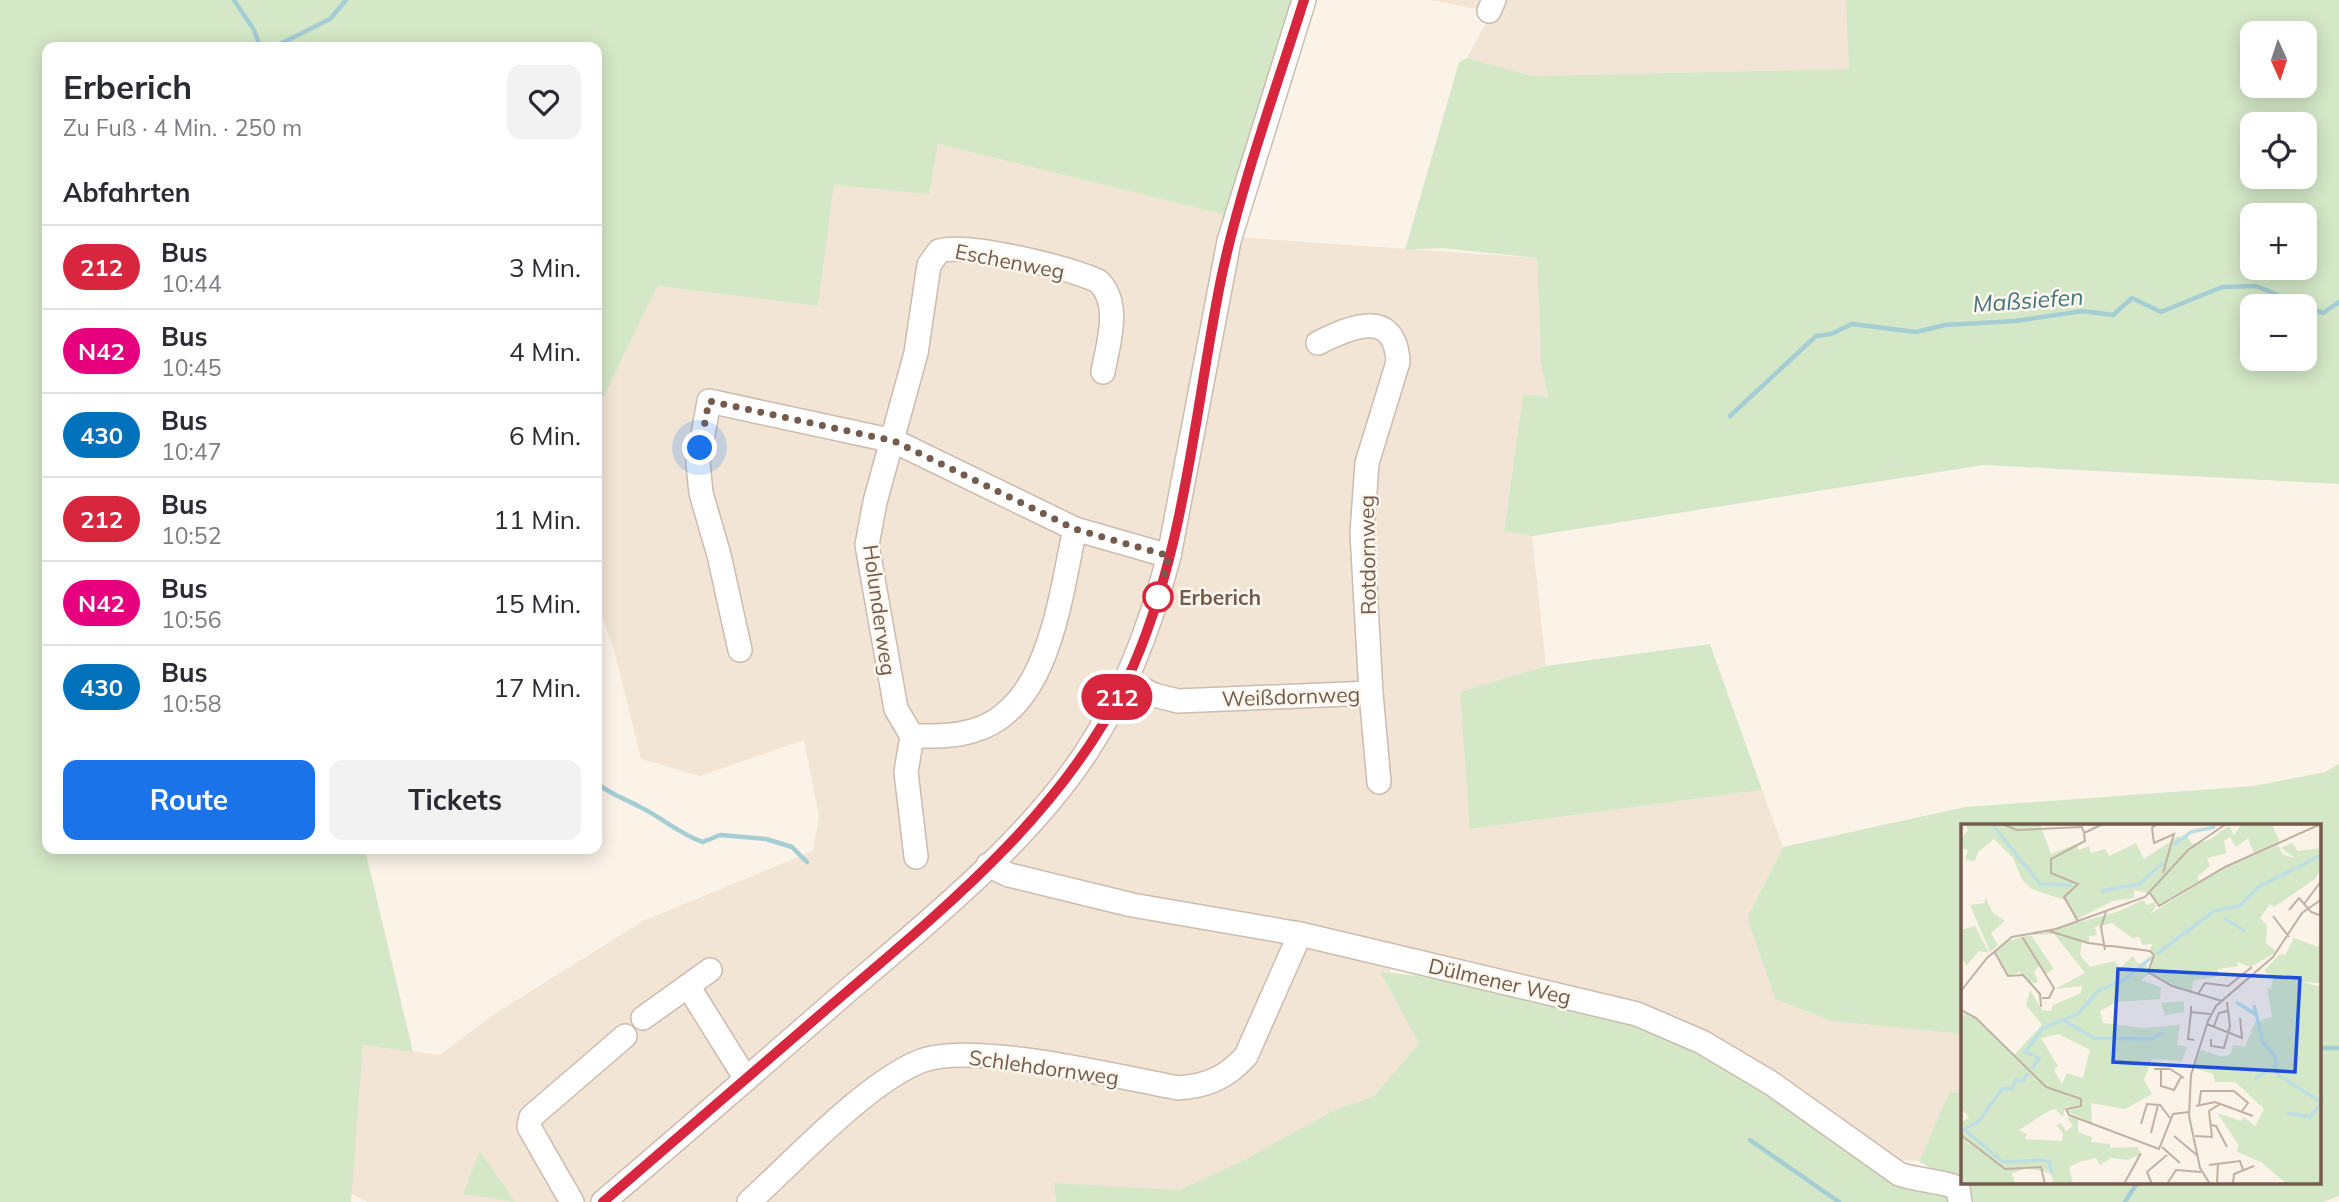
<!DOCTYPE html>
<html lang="de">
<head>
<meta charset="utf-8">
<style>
  :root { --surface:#fff; --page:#f2f2f3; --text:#2b2b33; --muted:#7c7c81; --line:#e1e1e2; --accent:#1a73e8 }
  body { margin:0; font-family:Mulish,sans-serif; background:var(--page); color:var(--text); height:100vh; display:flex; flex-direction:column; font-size:26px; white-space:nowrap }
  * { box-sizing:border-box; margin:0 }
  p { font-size:23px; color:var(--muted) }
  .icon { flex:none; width:38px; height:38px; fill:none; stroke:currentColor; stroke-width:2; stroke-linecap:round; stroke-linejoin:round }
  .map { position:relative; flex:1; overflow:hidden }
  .side { position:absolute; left:42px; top:42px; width:560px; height:812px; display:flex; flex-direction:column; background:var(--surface); border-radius:14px; box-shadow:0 4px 18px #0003 }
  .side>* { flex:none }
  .badge { padding:0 14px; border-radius:23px; font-size:24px; line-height:46px }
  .needle { width:46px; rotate:177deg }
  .buttons { position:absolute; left:2240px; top:21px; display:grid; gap:14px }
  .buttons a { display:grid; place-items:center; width:77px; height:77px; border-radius:14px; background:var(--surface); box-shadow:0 4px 18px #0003; font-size:35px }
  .you { position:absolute; width:35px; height:35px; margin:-18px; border:5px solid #fff; border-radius:50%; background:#1a73e8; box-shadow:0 0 0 10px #1a73e833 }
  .map>.badge { position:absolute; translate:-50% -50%; box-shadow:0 0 0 4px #fff }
  h2 { padding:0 21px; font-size:26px; line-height:63px }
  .round { display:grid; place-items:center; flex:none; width:74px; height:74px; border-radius:14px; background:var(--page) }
  .overview { display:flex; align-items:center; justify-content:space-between; height:119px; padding:0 21px }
  h1 { font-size:33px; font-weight:700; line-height:52px }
  .button { display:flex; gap:14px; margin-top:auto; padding:14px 21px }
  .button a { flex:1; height:80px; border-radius:14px; background:var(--accent); color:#fff; font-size:28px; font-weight:700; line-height:80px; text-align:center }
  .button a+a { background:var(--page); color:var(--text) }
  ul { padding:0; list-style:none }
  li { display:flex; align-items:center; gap:21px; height:84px; padding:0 21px; border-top:2px solid var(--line) }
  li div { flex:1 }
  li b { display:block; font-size:26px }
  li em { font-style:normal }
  li .badge { min-width:77px; font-weight:700; text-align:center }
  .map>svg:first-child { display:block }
  .residential { fill:#f2e5d6 }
  .green { fill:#d4e8c7; fill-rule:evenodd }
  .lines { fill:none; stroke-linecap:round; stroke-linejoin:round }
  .stream { stroke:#a4cdd4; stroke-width:4.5 }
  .minor-casing { stroke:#ccbbae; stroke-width:26 }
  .minor { stroke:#fff; stroke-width:23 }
  .line-casing { stroke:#fff; stroke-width:16 }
  .line { stroke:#d7263d; stroke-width:10 }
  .walk { stroke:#735b4d; stroke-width:7; stroke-dasharray:0 12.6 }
  .stop-dot { fill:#fff; stroke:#d7263d; stroke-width:3.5 }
  .labels { text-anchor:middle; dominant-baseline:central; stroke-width:5; stroke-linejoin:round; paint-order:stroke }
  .street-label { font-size:21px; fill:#735b4d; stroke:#fef7ed }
  .stop-label { font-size:21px; font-weight:bold; fill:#735b4d; stroke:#fef7ed; text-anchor:start }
  .water-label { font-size:23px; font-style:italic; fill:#45747e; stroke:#fef7ed }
  .inset-river { fill:none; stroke:#bddee3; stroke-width:3.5 }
  .inset-road { fill:none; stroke:#c1b1a4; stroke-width:2 }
  .view { fill:#1d4ed8; fill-opacity:0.15; stroke:#1d4ed8; stroke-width:3.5 }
  .inset-edge { fill:none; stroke:#735b4d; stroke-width:3.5 }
</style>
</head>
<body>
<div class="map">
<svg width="2339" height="1202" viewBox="0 0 2339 1202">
  <rect width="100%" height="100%" fill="#fbf3e7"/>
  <g class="residential">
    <path d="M1430 0H1846L1850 69 1532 76 1467 58 1492 12Z"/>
    <path d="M938 144 1226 215 1221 236 1537 258 1541 364 1548 397 1523 394 1504 530 1532 536 1546 666 1460 692 1471 829 1762 790 1783 847 1747 918 1775 999 1832 1021 1963 1034V1094L1950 1091 1919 1161 1889 1159 1777 1074 1640 1002 1379 943 1419 1043 1374 1096 1335 1110 1240 1162 1179 1190 1054 1184 1056 1202H368L351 1194 363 1045 440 1055 493 1015 643 921 813 851 819 816 804 740 700 776 641 759 614 650 597 602V410L658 286 818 306 834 185 929 193Z"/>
  </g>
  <g class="green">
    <path d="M0 0H1292L1226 215 938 144 929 194 834 185 818 306 658 286 597 410V47H47V849H365L413 1052 363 1045 351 1202H0Z"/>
    <path d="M1846 0H2339V484L1984 465 1532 536 1504 531 1523 394 1548 397 1541 364 1537 258 1442 248 1405 250 1459 62 1467 58 1532 76 1849 69ZM2252 33H2305V86H2252ZM2252 124H2305V177H2252ZM2252 215H2305V268H2252ZM2252 306H2305V359H2252Z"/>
    <path d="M1710 644 1762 790 1470 829 1460 692 1546 666Z"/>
    <path d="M2339 764V1196L2323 1202H1974L1949 1180 1919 1161 1950 1091 1963 1094V1183H2320V826H1963V1034L1832 1021 1775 999 1747 918 1783 847 1965 807 2254 786 2325 772Z"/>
    <path d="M1380 972 1452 979 1637 1014 1887 1165 1950 1184 1957 1202H1056L1054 1183 1179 1190 1240 1162 1335 1110 1374 1096 1419 1043Z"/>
    <path d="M480 1151 515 1202 463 1194Z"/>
  </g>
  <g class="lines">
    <g class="stream">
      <path d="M234 0 254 30 260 47"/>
      <path d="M274 47 330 19 346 0"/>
      <path d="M1730 416 1816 336 1831 334 1852 324 1916 332 1945 325 2015 321 2083 311 2113 315 2132 298 2161 312 2222 287 2256 286 2323 313 2339 302"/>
      <path d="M597 783C611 795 624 798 640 807 663 818 679 834 703 842L720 835 766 839 792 847 807 862"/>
      <path d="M2320 1048H2339"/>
      <path d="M1750 1140 1839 1202"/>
      <path d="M2125 1202 2137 1183"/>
    </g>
    <g class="minor-casing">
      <g id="minor">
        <path d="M1489 11 1494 0"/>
        <path d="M1318 343C1350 327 1395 307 1398 362L1367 463 1362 533 1371 693"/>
        <path d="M740 650 719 555 701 493 698 463 709 401 894 441 1075 529 1169 556"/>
        <path d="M1126 681 1154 695 1178 701 1371 693 1379 782"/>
        <path d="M912 736C933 736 952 737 972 731 1050 710 1060 595 1075 529"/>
        <path d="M916 857 906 772 912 736 896 709 867 545 875 502 916 353 929 265 939 251C968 242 1068 268 1098 281 1122 303 1108 344 1103 372"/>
        <path d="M988 865 1009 875 1132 905 1300 934 1637 1014 1702 1042 1771 1083 1899 1174C1918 1181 1940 1180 1958 1188L1960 1202"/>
        <path d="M688 986 746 1079"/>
        <path d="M643 1018 710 970"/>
        <path d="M572 1202 529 1127 531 1117 625 1036"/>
        <path d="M603 1202C687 1131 769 1059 852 987 932 919 1029 840 1087 751 1126 692 1151 624 1169 556L1229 241 1304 0"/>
        <path d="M749 1202C794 1161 867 1082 921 1061 973 1041 1118 1077 1178 1088 1207 1086 1226 1078 1246 1056L1300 934"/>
      </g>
    </g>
    <use href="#minor" class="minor"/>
  </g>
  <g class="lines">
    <g class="line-casing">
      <path id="line" d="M603 1202C679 1137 754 1072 829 1007 940 912 1061 816 1126 682 1185 557 1194 413 1221 279 1241 184 1275 92 1304 0"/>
    </g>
    <use href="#line" class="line"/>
    <path class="walk" d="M700 448 709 401 894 441 1075 529 1169 556 1157 600 1158 597"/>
  </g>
  <circle class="stop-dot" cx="1158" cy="597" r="14"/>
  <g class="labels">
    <g class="street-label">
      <text transform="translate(1010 261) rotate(11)">Eschenweg</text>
      <text transform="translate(1367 555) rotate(-91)">Rotdornweg</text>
      <text transform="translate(880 610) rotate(82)">Holunderweg</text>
      <text transform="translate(1291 696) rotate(-2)">Weißdornweg</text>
      <text transform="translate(1500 981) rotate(13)">Dülmener Weg</text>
      <text transform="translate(1044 1067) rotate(8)">Schlehdornweg</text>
    </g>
    <g class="stop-label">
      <text x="1179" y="597">Erberich</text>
    </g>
    <g class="water-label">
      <text transform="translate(2028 300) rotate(-4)">Maßsiefen</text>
    </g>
  </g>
  <g transform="translate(1961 824)">
    <rect width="360" height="360" fill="#fbf3e7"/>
    <path d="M5 0H79L90 30 115 20 118 26 128 22 130 29 144 25 148 32 175 19 183 35 216 13 226 12 231 20 248 16 268 2 273 11 281 0H311L319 19 293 29 287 15 290 12 275 23 269 13 263 17 266 29 246 34 249 42 236 53 238 57 197 82 191 70 173 66V74L152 77 114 96 106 77 71 65 61 56 52 34 33 15 17 28 14 37 4 36 7 26 0 24V15L7 6ZM331 19 337 27 360 24V45L354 55 313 83 309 80 299 94 306 101 305 119 316 128 289 143 276 138 277 142 257 145V152L232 157 231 167 211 162 190 149 180 156 200 163 199 175 156 178 139 187 142 199 182 204 219 201 216 221 226 223 221 237 191 235 183 256 191 270 164 285 130 279 131 299 105 287 120 281 104 283 102 293 94 285 88 287 58 306 66 310 64 315 101 317 102 309 95 301 100 299 105 307 112 302 106 293 117 295V308L131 313 130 318 149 320V324L177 323 179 331 166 336 150 334 139 341 135 334 118 338 108 343 112 360H93L89 349 67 344 51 349 54 360H0V298L8 294 0 284V194L4 189 15 195 53 231 81 201 65 181 69 166 81 186 90 187 92 181 120 169 121 162 94 165 124 149 93 110 70 111 93 145 85 150 78 142 73 147 77 158 70 160 58 148 48 152 34 128 47 117 156 88 182 76 186 81 193 78 195 83 189 90 259 46 317 21 322 31 334 34 320 24ZM151 99 171 114 178 113 182 121 191 120 189 126 194 131 186 147V140L176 139 172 132 158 145 154 137 129 143 119 131 121 118 128 119V112L136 111 134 103ZM97 210 129 226 122 254 106 249 101 260 93 246 97 242 80 214ZM24 73 32 89 44 97 30 109 37 121 29 128 9 81 24 79ZM14 102 28 129 18 127 6 141 0 135V106ZM333 114 357 123 360 114V159L341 158 360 163V360H326L300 338 276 328 277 320 256 289 280 297 283 293 294 302 303 285 274 258H254L252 250 233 244 240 226 262 233 270 230 272 221 284 223 294 198 311 193 306 164 310 165 312 153 303 147 319 130 324 131ZM223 177V188L204 191 200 179Z" fill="#d4e8c7" fill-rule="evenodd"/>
    <path class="inset-river" d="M31 0 79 60 111 61M213 21 230 8 254 3M140 67 178 60 202 39M263 94 284 107M196 130 253 87 278 82 299 62 361 31M275 178 296 191M293 181 302 219 314 232 316 250 361 279 349 293 326 289M103 197 133 214 191 215 201 209M71 245 78 234 64 228 82 204 117 190 137 167 163 156 191 133M294 254 314 243M4 306 42 338 81 336 88 338 91 349M0 307 18 297 41 265 51 264 55 256 62 257 67 249"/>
    <path class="inset-road" d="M41 0 56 6 121 3 123 9M196 0 191 4 193 19 213 10 202 49M123 9 142 0M189 69 198 82 264 43 360 0M343 80 361 56M328 86 338 74 350 88 361 92M312 92 328 113M117 97 103 73 117 60 90 49V35L124 17 123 9M88 107 127 119 189 127 193 131 187 148 211 162 261 177M60 111 93 164 88 174H81M144 126 140 103 145 88M33 127 47 152 62 151 79 170 80 183M0 167 26 134 51 113 95 105 184 73 227 26 265 0M237 170 244 159 267 162 291 143M230 182V188L249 190M0 186 15 194 85 263 120 275V282L105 285 108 291M230 188 227 215 233 216M246 200 281 214 279 194M253 202 258 189 266 187M250 215V222L263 224 269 202 266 178M200 244V262L213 266 220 253M193 245H209L223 254M238 281 240 267H273L287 279 281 287M235 282 254 278 292 292M108 291 198 325 212 290 228 288M180 300 186 280 199 281 209 294M250 301 255 302 266 323M190 309 197 281M0 311 44 345 80 343 84 360M213 312 237 332M234 312 251 313 248 287 259 280M201 323 219 339M248 341 279 337 282 346M163 360 180 329M191 360 186 348 206 331M206 360 215 346 240 348M249 360 239 344 228 292 230 251 247 197 255 182 312 133 341 89 361 75M256 360 257 339M272 360 273 350 293 342"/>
    <path class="view" d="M157 145 339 154 334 248 152 238Z"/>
    <rect width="360" height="360" class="inset-edge"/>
  </g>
</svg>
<div class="buttons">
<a><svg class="needle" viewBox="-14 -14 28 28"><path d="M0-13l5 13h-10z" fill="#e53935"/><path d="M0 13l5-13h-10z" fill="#7c7c81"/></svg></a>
<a><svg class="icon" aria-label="locate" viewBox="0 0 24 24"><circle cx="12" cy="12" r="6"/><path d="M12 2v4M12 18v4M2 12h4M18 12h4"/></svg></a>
<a>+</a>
<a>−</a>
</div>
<div class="you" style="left:700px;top:448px"></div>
<b class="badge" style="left:1117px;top:697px;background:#d7263d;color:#fff">212</b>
<section class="side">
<div class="overview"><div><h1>Erberich</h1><p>Zu Fuß · 4 Min. · 250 m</p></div><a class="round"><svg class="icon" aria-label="heart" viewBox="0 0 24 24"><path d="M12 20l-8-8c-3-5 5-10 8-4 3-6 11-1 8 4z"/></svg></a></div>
<h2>Abfahrten</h2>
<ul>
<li><span class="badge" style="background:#d7263d;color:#fff">212</span><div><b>Bus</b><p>10:44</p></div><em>3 Min.</em></li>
<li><span class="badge" style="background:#e6007e;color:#fff">N42</span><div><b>Bus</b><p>10:45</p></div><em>4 Min.</em></li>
<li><span class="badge" style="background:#0072bc;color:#fff">430</span><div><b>Bus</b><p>10:47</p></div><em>6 Min.</em></li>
<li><span class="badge" style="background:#d7263d;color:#fff">212</span><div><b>Bus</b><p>10:52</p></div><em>11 Min.</em></li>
<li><span class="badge" style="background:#e6007e;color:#fff">N42</span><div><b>Bus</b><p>10:56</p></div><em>15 Min.</em></li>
<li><span class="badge" style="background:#0072bc;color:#fff">430</span><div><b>Bus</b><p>10:58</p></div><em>17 Min.</em></li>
</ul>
<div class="button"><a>Route</a><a>Tickets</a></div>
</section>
</div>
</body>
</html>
